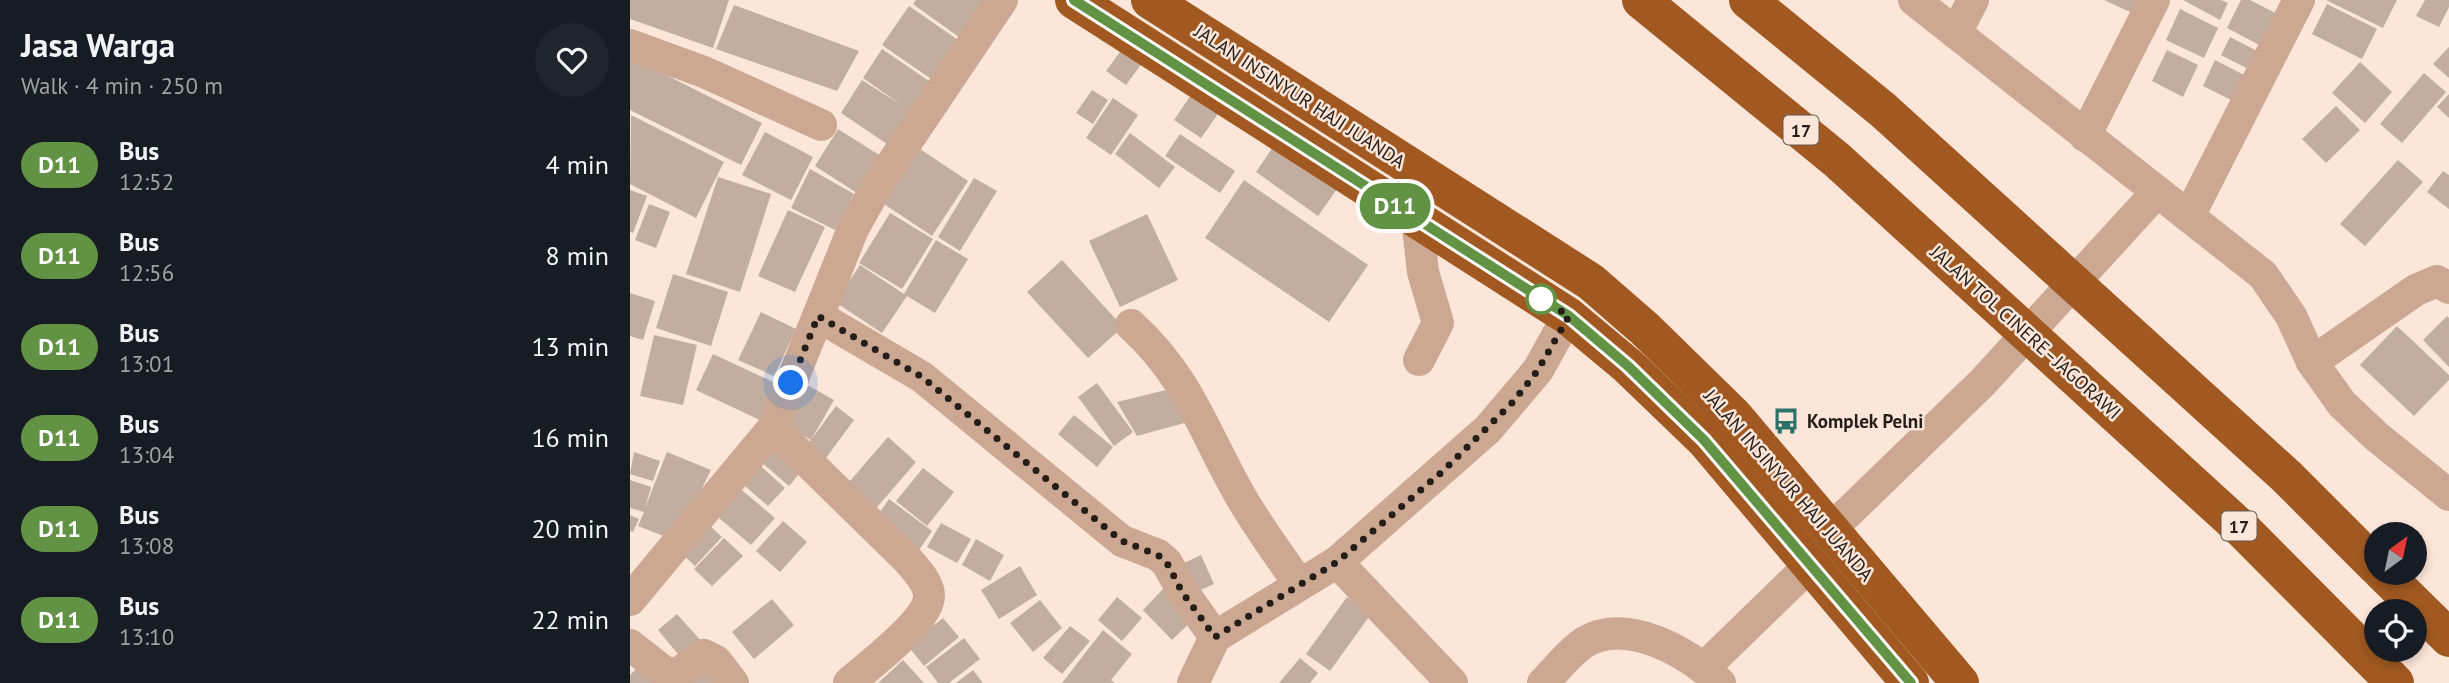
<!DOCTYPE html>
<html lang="en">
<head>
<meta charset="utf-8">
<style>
  :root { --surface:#171b24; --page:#20242c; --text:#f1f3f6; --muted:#9ea1a6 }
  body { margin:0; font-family:"PT Sans",sans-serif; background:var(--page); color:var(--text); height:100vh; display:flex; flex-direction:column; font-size:26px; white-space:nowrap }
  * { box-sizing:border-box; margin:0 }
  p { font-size:23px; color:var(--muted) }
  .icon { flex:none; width:38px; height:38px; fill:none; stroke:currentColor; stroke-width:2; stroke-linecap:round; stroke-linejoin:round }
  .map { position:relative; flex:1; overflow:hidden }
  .drawer { display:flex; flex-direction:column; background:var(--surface); width:630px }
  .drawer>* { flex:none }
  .badge { padding:0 14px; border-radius:23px; font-size:24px; line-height:46px }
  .needle { width:46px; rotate:33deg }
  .buttons { position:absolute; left:1734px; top:522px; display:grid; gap:14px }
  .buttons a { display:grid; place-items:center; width:63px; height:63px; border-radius:50%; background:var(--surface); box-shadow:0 4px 10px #0003; font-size:35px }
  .you { position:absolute; width:35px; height:35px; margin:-18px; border:5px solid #fff; border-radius:50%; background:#1a73e8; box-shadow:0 0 0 10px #1a73e833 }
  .map>.badge { position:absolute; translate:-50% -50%; box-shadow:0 0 0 4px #fff }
  .round { display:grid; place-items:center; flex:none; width:74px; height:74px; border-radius:37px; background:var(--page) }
  .summary { display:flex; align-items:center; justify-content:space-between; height:119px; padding:0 21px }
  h1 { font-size:33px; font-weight:600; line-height:52px }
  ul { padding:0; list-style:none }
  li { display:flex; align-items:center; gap:21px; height:91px; padding:0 21px }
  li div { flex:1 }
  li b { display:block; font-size:26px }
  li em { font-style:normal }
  li .badge { min-width:77px; font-weight:700; text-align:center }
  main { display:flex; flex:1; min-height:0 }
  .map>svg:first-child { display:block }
  .building { fill:#c2aea1 }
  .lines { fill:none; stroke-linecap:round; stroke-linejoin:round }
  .minor { stroke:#cca892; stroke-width:32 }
  .highway { stroke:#a15921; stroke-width:38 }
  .line-casing { stroke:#fff; stroke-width:16 }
  .line { stroke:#629344; stroke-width:10 }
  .walk { stroke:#241d18; stroke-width:7; stroke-dasharray:0 12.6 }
  .stop-dot { fill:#fff; stroke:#629344; stroke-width:3.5 }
  .labels { text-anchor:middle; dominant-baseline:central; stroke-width:5; stroke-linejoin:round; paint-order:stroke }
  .shield { fill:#fce6d9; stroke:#655952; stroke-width:2 }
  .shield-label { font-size:18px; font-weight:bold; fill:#241d18 }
  .street-label { font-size:19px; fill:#241d18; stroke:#fce6d9 }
  .poi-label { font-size:19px; font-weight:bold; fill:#241d18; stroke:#fce6d9; text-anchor:start }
</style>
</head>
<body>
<main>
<section class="drawer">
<div class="summary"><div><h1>Jasa Warga</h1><p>Walk · 4 min · 250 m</p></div><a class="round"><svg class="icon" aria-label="heart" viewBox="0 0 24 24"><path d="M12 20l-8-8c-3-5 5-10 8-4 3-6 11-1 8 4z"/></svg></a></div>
<ul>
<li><span class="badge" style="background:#629344;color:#fff">D11</span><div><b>Bus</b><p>12:52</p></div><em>4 min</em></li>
<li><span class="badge" style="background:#629344;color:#fff">D11</span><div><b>Bus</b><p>12:56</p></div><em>8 min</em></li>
<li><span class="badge" style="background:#629344;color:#fff">D11</span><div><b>Bus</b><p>13:01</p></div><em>13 min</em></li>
<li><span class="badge" style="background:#629344;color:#fff">D11</span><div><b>Bus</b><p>13:04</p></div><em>16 min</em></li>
<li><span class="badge" style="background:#629344;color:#fff">D11</span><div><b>Bus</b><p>13:08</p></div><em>20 min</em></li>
<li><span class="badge" style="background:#629344;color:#fff">D11</span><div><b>Bus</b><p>13:10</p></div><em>22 min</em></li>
</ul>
</section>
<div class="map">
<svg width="1819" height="683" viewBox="0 0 1819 683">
  <rect width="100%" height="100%" fill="#fce6d9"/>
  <g class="building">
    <path d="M0 0H99L83 48 0 19Z"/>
    <path d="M286 0H362L333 40 283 4Z"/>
    <path d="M1474 0H1519L1511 17Z"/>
    <path d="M1553 0H1591L1598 3 1590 20Z"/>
    <path d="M1611 0H1620L1657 19 1641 51 1597 28Z"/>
    <path d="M1696 0H1767L1753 28Z"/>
    <path d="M1795 0H1819V7L1809 27 1786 16Z"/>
    <path d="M1697 4 1747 29 1732 59 1682 34Z"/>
    <path d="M104 5 229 51 207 91 86 49Z"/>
    <path d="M279 6 331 42 304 81 252 45Z"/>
    <path d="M1550 9 1588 28 1574 58 1536 40Z"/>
    <path d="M1600 37 1633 54 1624 72 1591 55Z"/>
    <path d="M495 45 515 59 496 85 476 71Z"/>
    <path d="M1819 47V78L1803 64Z"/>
    <path d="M252 49 305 85 266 150 211 113 232 80 271 105 233 78Z"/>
    <path d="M1537 50 1568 65 1553 97 1522 81Z"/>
    <path d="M0 57 132 123 111 165 0 110Z"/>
    <path d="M1585 60 1622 79 1609 104 1573 86Z"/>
    <path d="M1730 62 1762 92 1735 123 1702 93Z"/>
    <path d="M1794 73 1816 92 1772 143 1750 124Z"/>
    <path d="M462 90 478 100 463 124 446 113Z"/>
    <path d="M563 92 590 111 571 138 544 120Z"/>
    <path d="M1819 94V118L1807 107Z"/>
    <path d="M483 98 508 115 481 155 456 138Z"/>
    <path d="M1706 106 1730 130 1696 163 1672 139Z"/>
    <path d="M1 115 94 162 66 218 0 184Z"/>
    <path d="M208 129 254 158 230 195 185 166Z"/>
    <path d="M135 132 183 157 161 200 112 175Z"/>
    <path d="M500 133 545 167 529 188 485 154Z"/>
    <path d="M550 134 605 171 590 193 535 156Z"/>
    <path d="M647 141 710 185 688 216 626 172Z"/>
    <path d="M290 149 338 181 302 236 254 204Z"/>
    <path d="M1768 160 1793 182 1735 246 1710 224Z"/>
    <path d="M180 169 224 194 205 230 161 208Z"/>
    <path d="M1813 171 1819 175V209L1797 192Z"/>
    <path d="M88 177 141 194 110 292 56 274Z"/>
    <path d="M344 178 367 191 330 251 308 237Z"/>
    <path d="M614 180 738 265 699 322 575 238Z"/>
    <path d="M0 190 17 196 3 233 0 232Z"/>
    <path d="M19 204 40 212 26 248 5 240Z"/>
    <path d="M158 210 195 227 165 292 128 276Z"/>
    <path d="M260 213 303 239 272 289 229 263Z"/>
    <path d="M517 214 548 280 490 307 459 241Z"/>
    <path d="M306 240 338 259 305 313 277 296 252 333 205 302 230 265 274 294Z"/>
    <path d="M432 260 493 327 458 358 397 292Z"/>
    <path d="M43 274 98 292 81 346 26 328Z"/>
    <path d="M0 293 25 301 13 340 0 336Z"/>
    <path d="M131 312 166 329 144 376 108 360Z"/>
    <path d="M1817 316 1819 318V367L1793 340Z"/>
    <path d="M1767 326 1819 375V380L1784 416 1730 365Z"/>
    <path d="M24 335 67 345 53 405 10 396Z"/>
    <path d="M83 354 152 386 136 423 66 390Z"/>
    <path d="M172 382 204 400 181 440 150 422Z"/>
    <path d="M467 383 503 432 484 446 448 397Z"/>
    <path d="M548 387 558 422 507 436 487 402Z"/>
    <path d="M206 406 224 420 196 458 178 444Z"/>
    <path d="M444 415 483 447 467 467 428 434Z"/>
    <path d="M258 437 286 462 242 513 214 488Z"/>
    <path d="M145 443 174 468 159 486 130 461Z"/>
    <path d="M4 452 30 461 23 481 0 474Z"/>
    <path d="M37 452 81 470 46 541 8 526 14 512 0 508V480L21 487 15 508Z"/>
    <path d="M125 461 155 488 138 506 108 480Z"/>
    <path d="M293 468 324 492 297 526 266 501Z"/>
    <path d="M106 485 145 518 121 545 82 512Z"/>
    <path d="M259 499 302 531 287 553 244 521Z"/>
    <path d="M0 515 9 519 3 532 0 531Z"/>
    <path d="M153 521 177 542 150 572 126 551Z"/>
    <path d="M77 523 92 537 65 566 50 552Z"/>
    <path d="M311 523 341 539 327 563 297 547Z"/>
    <path d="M94 538 113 556 82 586 64 569Z"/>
    <path d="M346 539 374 555 360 581 332 565Z"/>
    <path d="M571 555 584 584 566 592 552 564Z"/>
    <path d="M390 566 407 595 369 619 351 590Z"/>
    <path d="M534 588 564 619 542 640 513 610Z"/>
    <path d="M487 597 512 618 492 641 468 620Z"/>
    <path d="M717 597 741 614 700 671 676 654Z"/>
    <path d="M142 599 164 625 124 659 102 632Z"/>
    <path d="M410 600 432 628 403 652 380 623Z"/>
    <path d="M47 614 72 642 52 659 28 630Z"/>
    <path d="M313 618 329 637 294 666 278 646Z"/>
    <path d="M440 626 460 641 432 674 413 658Z"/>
    <path d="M473 630 502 654 481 680 485 683H432Z"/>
    <path d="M334 638 350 659 319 683H308L296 667Z"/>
    <path d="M670 658 688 673 680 683H649Z"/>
    <path d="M273 660 294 683H248Z"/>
    <path d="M80 661 94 683H46Z"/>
    <path d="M13 662 33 683H0V675Z"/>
    <path d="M343 670 353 683H326Z"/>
  </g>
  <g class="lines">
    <g class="minor">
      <path d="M1284 0 1633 275 1661 316 1682 362 1712 404 1746 436 1819 495"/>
      <path d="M1326 33 1343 0"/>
      <path d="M0 45 74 72 191 125"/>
      <path d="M1455 136 1524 0"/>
      <path d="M1559 216 1669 0"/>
      <path d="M787 219 793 272 808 323 789 360"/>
      <path d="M188 316 292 377 492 541 528 555 537 563 553 592 585 637"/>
      <path d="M501 325C557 376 572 427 607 490 625 523 648 553 669 584"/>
      <path d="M1682 362 1786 290 1807 281 1819 288"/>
      <path d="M143 428 277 559C285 569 299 582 299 596 299 621 238 666 219 683"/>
      <path d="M1199 531 1353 382 1527 192"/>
      <path d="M707 562 822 683"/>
      <path d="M0 600 143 428 223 229 247 186 372 0"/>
      <path d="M0 645 37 674 50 672 74 655 86 661 103 683"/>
      <path d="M1074 668 1180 565"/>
      <path d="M563 683 585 637 707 562 858 429 908 370 938 316"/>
      <path d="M913 683C925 671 938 654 952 644 995 615 1058 652 1090 683"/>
    </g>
    <g class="highway">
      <path d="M444 0 938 316 998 366 1075 440 1280 683"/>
      <path d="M520 0 961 282 1015 329 1103 415 1330 683"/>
      <path d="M1011 0 1207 160 1614 531 1765 683"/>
      <path d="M1118 0 1253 110 1656 476 1746 566"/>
      <path d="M1752 572 1819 638"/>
    </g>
  </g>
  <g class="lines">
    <g class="line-casing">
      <path id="line" d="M444 0 939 316 998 366 1074 440 1281 683"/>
    </g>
    <use href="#line" class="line"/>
    <path class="walk" d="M161 383 188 316 292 377 492 541 528 555 537 563 552 592 585 637 707 562 813 471 883 402 908 370 939 316 911 299"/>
  </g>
  <defs>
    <g id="bus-bare" transform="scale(2.1)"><path d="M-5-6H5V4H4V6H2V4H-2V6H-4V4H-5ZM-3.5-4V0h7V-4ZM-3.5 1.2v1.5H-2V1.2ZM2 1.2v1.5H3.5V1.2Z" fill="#2a7168" stroke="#fce6d9" stroke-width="2.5" paint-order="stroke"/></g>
  </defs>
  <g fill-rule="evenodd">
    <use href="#bus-bare" x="1156" y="421"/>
  </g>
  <circle class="stop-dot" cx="911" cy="299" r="14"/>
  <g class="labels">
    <g class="shield">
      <rect x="1153.5" y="115.5" width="35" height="29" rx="5"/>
      <rect x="1591.5" y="511.5" width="35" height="29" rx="5"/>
    </g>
    <g class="shield-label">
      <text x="1171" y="130">17</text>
      <text x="1609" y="526">17</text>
    </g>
    <g class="street-label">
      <text transform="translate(670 96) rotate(33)">JALAN INSINYUR HAJI JUANDA</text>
      <text transform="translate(1396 332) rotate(42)">JALAN TOL CINERE–JAGORAWI</text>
      <text transform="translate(1159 485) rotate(49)">JALAN INSINYUR HAJI JUANDA</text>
    </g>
    <g class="poi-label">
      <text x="1177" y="421">Komplek Pelni</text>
    </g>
  </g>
</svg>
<div class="buttons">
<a><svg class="needle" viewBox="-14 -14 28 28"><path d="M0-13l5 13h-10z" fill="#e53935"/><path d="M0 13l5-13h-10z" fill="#9ea1a6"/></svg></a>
<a><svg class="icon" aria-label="locate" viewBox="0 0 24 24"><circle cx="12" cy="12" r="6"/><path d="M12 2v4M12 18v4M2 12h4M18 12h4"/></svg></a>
</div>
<div class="you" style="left:161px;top:383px"></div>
<b class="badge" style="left:765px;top:206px;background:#629344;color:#fff">D11</b>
</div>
</main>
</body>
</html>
